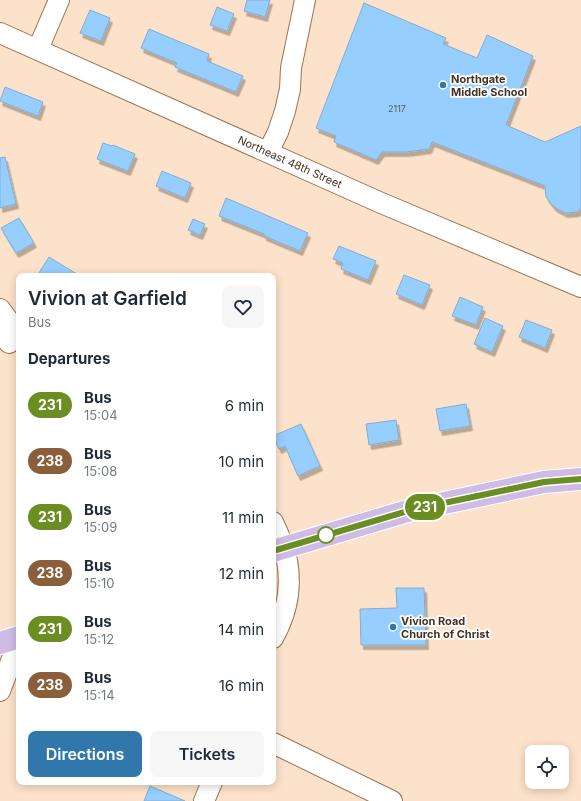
<!DOCTYPE html>
<html lang="en">
<head>
<meta charset="utf-8">
<style>
  :root { --surface:#fff; --page:#f6f6f7; --text:#1f2937; --muted:#747a83; --accent:#3177ac }
  body { margin:0; font-family:Inter,sans-serif; background:var(--page); color:var(--text); height:100vh; display:flex; flex-direction:column; font-size:15px; white-space:nowrap }
  * { box-sizing:border-box; margin:0 }
  p { font-size:13px; color:var(--muted) }
  .icon { flex:none; width:22px; height:22px; fill:none; stroke:currentColor; stroke-width:2; stroke-linecap:round; stroke-linejoin:round }
  .map { position:relative; flex:1; overflow:hidden }
  .panel { position:absolute; left:16px; top:273px; width:260px; height:512px; display:flex; flex-direction:column; background:var(--surface); border-radius:8px; box-shadow:0 2px 10px #0003 }
  .panel>* { flex:none }
  .badge { padding:0 8px; border-radius:13px; font-size:14px; line-height:26px }
  .tools { position:absolute; left:525px; top:745px; display:grid; gap:8px }
  .tools a { display:grid; place-items:center; width:44px; height:44px; border-radius:8px; background:var(--surface); box-shadow:0 2px 10px #0003; font-size:20px }
  .map>.badge { position:absolute; translate:-50% -50%; box-shadow:0 0 0 2px #fff }
  h2 { padding:0 12px; font-size:15px; line-height:36px }
  .round { display:grid; place-items:center; flex:none; width:42px; height:42px; border-radius:8px; background:var(--page) }
  .summary { display:flex; align-items:center; justify-content:space-between; height:68px; padding:0 12px }
  h1 { font-size:19px; font-weight:600; line-height:30px }
  .cta { display:flex; gap:8px; margin-top:auto; padding:8px 12px }
  .cta a { flex:1; height:46px; border-radius:8px; background:var(--accent); color:#fff; font-size:16px; font-weight:600; line-height:46px; text-align:center }
  .cta a+a { background:var(--page); color:var(--text) }
  ul { padding:0; list-style:none }
  li { display:flex; align-items:center; gap:12px; height:56px; padding:0 12px }
  li div { flex:1 }
  li b { display:block; font-size:15px }
  li em { font-style:normal }
  li .badge { min-width:44px; font-weight:700; text-align:center }
  .map>svg:first-child { display:block }
  .building { fill:#96cfff; stroke:#81acd1; filter:url(#shadow) }
  .lines { fill:none; stroke-linecap:round; stroke-linejoin:round }
  .minor-casing { stroke:#9b744f; stroke-width:22 }
  .major-casing { stroke:#fff; stroke-width:24 }
  .minor { stroke:#fff; stroke-width:20 }
  .major { stroke:#cfbce6; stroke-width:22 }
  .line-casing { stroke:#fff; stroke-width:9 }
  .line { stroke:#6b8e23; stroke-width:6 }
  .poi-dot { fill:#3177ac; stroke:#fff; stroke-width:1.5 }
  .stop-dot { fill:#fff; stroke:#6b8e23; stroke-width:2 }
  .labels { text-anchor:middle; dominant-baseline:central; stroke-width:3.5; stroke-linejoin:round; paint-order:stroke }
  .number-label { font-size:9px; fill:#585a5a }
  .poi-label { font-size:11px; font-weight:bold; fill:#443323; stroke:#fff; text-anchor:start }
  .street-label { font-size:11px; fill:#443323; stroke:#fff }
</style>
</head>
<body>
<div class="map">
<svg width="581" height="801" viewBox="0 0 581 801">
  <defs>
    <filter id="shadow"><feDropShadow dx="2.5" dy="4.5" stdDeviation="0" flood-color="#0004"/></filter>
  </defs>
  <rect width="100%" height="100%" fill="#fce2ca"/>
  <g class="building">
    <path d="M247 0H270L265 17 244 11Z"/>
    <path d="M364 3 446 38 443 44 477 58 487 35 533 56 506 125 545 142 581 126V209L577 212 565 213 554 207 546 197 545 186 432 142 429 149 406 152H382L376 160 334 142 336 136 316 128Z"/>
    <path d="M217 7 234 14 227 31 210 25Z"/>
    <path d="M90 10 110 18 101 41 80 33Z"/>
    <path d="M149 29 209 54 207 61 243 76 236 92 175 67 177 63 141 48Z"/>
    <path d="M5 87 43 102 38 116 0 101Z"/>
    <path d="M103 143 112 146 113 145 135 154 128 171 97 159Z"/>
    <path d="M5 157 16 204 0 208V158Z"/>
    <path d="M162 171 191 183 185 198 156 186Z"/>
    <path d="M226 198 308 233 300 251 264 236V234L219 216Z"/>
    <path d="M19 218 34 243 16 253 1 228Z"/>
    <path d="M193 219 205 224 200 235 188 230Z"/>
    <path d="M339 246 376 261 368 280 341 269 343 263 333 259Z"/>
    <path d="M49 257 80 276H37Z"/>
    <path d="M404 275 430 285 422 305 396 294Z"/>
    <path d="M460 297 483 307 476 325 452 316Z"/>
    <path d="M485 318 503 326 492 352 474 344Z"/>
    <path d="M526 320 552 330 545 348 519 337Z"/>
    <path d="M466 404 470 426 440 431 436 409Z"/>
    <path d="M396 420 399 440 369 445 366 424Z"/>
    <path d="M301 424 320 466 298 476 285 446 279 449 273 436Z"/>
    <path d="M396 588H424L426 645H361L360 609 397 608Z"/>
    <path d="M150 786 185 801H144Z"/>
  </g>
  <g class="lines">
    <g class="minor-casing">
      <g id="minor">
        <path d="M0 33 379 202 581 287"/>
        <path d="M38 49 59 0"/>
        <path d="M268 152 278 132 285 111 290 89 291 68 305 0"/>
        <path d="M0 309 8 320 9 343"/>
        <path d="M273 522C277 531 281 539 284 548 293 579 289 610 273 638"/>
        <path d="M0 691 19 640"/>
        <path d="M273 743 392 801"/>
        <path d="M204 801 212 782"/>
      </g>
    </g>
    <g class="major-casing">
      <g id="major">
        <path d="M273 551 411 510 544 482 581 479"/>
        <path d="M0 643 19 637"/>
      </g>
    </g>
    <use href="#minor" class="minor"/>
    <use href="#major" class="major"/>
  </g>
  <g class="lines">
    <g class="line-casing">
      <path id="line" d="M273 551 411 510 544 482 581 479"/>
    </g>
    <use href="#line" class="line"/>
  </g>
  <g class="poi-dot">
    <circle cx="443" cy="85" r="4"/>
    <circle cx="393" cy="627" r="4"/>
  </g>
  <circle class="stop-dot" cx="326" cy="535" r="8"/>
  <g class="labels">
    <g class="number-label">
      <text x="397" y="108">2117</text>
    </g>
    <g class="poi-label">
      <text x="451" y="79">Northgate<tspan x="451" dy="13">Middle School</tspan></text>
      <text x="401" y="621">Vivion Road<tspan x="401" dy="13">Church of Christ</tspan></text>
    </g>
    <g class="street-label">
      <text transform="translate(290 162) rotate(24)">Northeast 48th Street</text>
    </g>
  </g>
</svg>
<div class="tools">
<a><svg class="icon" aria-label="locate" viewBox="0 0 24 24"><circle cx="12" cy="12" r="6"/><path d="M12 2v4M12 18v4M2 12h4M18 12h4"/></svg></a>
</div>
<b class="badge" style="left:425px;top:507px;background:#6b8e23;color:#fff">231</b>
<section class="panel">
<div class="summary"><div><h1>Vivion at Garfield</h1><p>Bus</p></div><a class="round"><svg class="icon" aria-label="heart" viewBox="0 0 24 24"><path d="M12 20l-8-8c-3-5 5-10 8-4 3-6 11-1 8 4z"/></svg></a></div>
<h2>Departures</h2>
<ul>
<li><span class="badge" style="background:#6b8e23;color:#fff">231</span><div><b>Bus</b><p>15:04</p></div><em>6 min</em></li>
<li><span class="badge" style="background:#8b5e3c;color:#fff">238</span><div><b>Bus</b><p>15:08</p></div><em>10 min</em></li>
<li><span class="badge" style="background:#6b8e23;color:#fff">231</span><div><b>Bus</b><p>15:09</p></div><em>11 min</em></li>
<li><span class="badge" style="background:#8b5e3c;color:#fff">238</span><div><b>Bus</b><p>15:10</p></div><em>12 min</em></li>
<li><span class="badge" style="background:#6b8e23;color:#fff">231</span><div><b>Bus</b><p>15:12</p></div><em>14 min</em></li>
<li><span class="badge" style="background:#8b5e3c;color:#fff">238</span><div><b>Bus</b><p>15:14</p></div><em>16 min</em></li>
</ul>
<div class="cta"><a>Directions</a><a>Tickets</a></div>
</section>
</div>
</body>
</html>
